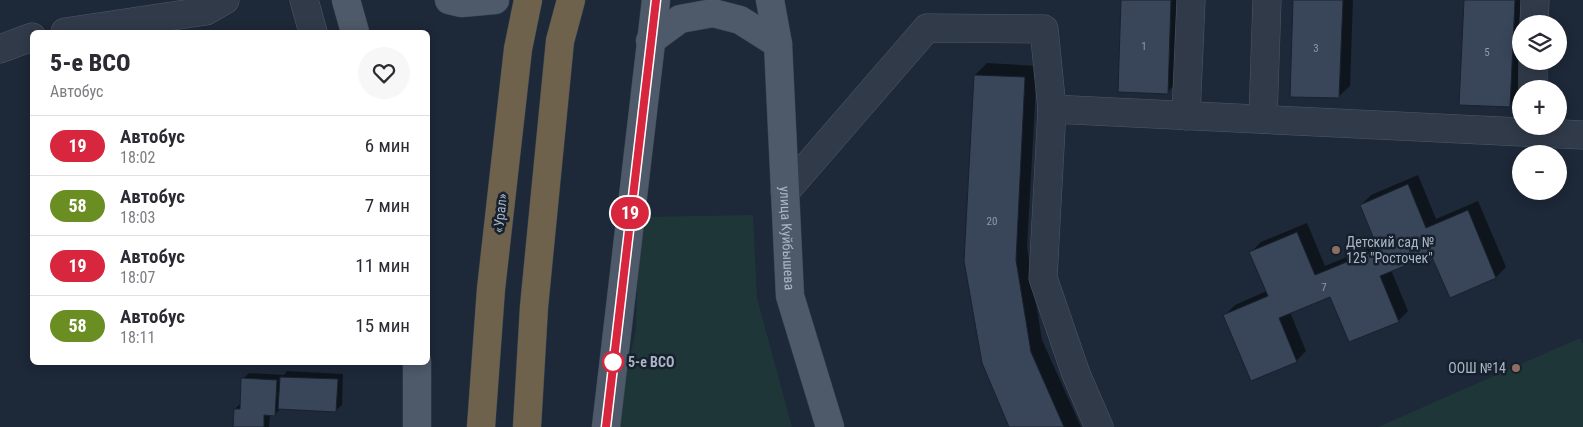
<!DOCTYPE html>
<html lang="ru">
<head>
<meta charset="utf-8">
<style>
  :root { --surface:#fff; --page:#f7f7f7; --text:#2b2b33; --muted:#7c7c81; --line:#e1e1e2 }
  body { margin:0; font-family:"Roboto Condensed",sans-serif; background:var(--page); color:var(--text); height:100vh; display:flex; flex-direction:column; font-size:19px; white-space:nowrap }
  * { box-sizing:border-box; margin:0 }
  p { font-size:16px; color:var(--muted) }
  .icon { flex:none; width:28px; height:28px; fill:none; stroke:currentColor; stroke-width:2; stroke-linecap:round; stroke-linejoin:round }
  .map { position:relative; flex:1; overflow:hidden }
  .side { position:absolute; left:30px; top:30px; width:400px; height:335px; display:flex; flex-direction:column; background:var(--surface); border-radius:8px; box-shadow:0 2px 12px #0003 }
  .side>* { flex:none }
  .badge { padding:0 10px; border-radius:16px; font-size:18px; line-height:32px }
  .buttons { position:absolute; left:1512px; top:15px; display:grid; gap:10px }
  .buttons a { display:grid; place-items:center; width:55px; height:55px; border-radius:50%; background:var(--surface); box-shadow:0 2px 12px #0003; font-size:25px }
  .map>.badge { position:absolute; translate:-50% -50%; box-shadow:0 0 0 2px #fff }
  .round { display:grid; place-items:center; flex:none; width:52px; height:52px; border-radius:26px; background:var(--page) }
  .overview { display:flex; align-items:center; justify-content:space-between; height:85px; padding:0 20px }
  h1 { font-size:24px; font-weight:800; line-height:38px }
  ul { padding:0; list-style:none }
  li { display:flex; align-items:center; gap:15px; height:60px; padding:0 20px; border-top:1px solid var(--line) }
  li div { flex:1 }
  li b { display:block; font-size:19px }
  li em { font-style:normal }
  li .badge { min-width:55px; font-weight:700; text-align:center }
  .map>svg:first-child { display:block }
  .green { fill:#1f3639 }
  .shadow { fill:#0007 }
  .building { fill:#394659; stroke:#18222f }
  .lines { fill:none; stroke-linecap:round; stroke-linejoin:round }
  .minor-casing { stroke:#4e5867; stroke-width:29 }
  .major-casing { stroke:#3a4452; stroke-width:29 }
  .highway-casing { stroke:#3b4553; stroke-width:29 }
  .minor { stroke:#313a49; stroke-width:28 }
  .major { stroke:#4e5969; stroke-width:28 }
  .highway { stroke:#6f624d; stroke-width:28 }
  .line-casing { stroke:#fff; stroke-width:11 }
  .line { stroke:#d7263d; stroke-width:8 }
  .education-dot { fill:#8d6e63; stroke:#17202d; stroke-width:2 }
  .stop-dot { fill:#fff; stroke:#d7263d; stroke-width:2.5 }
  .labels { text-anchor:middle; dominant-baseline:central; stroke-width:5; stroke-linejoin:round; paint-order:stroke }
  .number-label { font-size:11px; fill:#8e99ab }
  .street-label { font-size:14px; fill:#aab5c6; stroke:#17202d }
  .poi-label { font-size:14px; fill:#aab5c6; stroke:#17202d; text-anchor:start }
  .stop-label { font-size:14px; font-weight:bold; fill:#aab5c6; stroke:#17202d; text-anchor:start }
</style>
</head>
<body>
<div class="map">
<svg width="1583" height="427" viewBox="0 0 1583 427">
  <rect width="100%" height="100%" fill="#1d2838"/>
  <g class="green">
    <path d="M753 215 757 298 792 427H615L636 329 639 217Z"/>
    <path d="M1580 338 1583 344V427H1378Z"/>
  </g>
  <g class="shadow">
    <path d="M1123 0H1182L1178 81 1167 93Z"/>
    <path d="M1295 0H1353L1350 86 1338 97Z"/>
    <path d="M1465 0H1525L1521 24V95L1510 106Z"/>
    <path d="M987 63 1037 66 1027 247 1042 340 1081 427H1010L975 75Z"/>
    <path d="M1418 175 1436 219 1478 201 1506 267 1496 277 1432 253 1391 270 1408 311 1398 321 1331 296 1290 312 1306 351 1296 361 1225 315 1235 305 1267 291 1251 252 1261 242 1307 223 1325 266 1378 244 1361 205 1371 195Z"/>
    <path d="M287 371 343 374 342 405 335 411 281 408 274 415 270 414 269 427H234L235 409 241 403 243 379 249 373 284 375Z"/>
  </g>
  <g class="building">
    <path d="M1121 0H1171L1168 94 1118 92Z"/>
    <path d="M1293 0H1343L1339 98 1290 97Z"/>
    <path d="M1464 0H1515L1510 107 1459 105Z"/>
    <path d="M974 75 1025 77 1016 260 1031 352 1064 427H1009L982 363 964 261Z"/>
    <path d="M1408 184 1426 228 1468 210 1496 278 1450 298 1431 255 1380 276 1399 322 1349 342 1330 297 1279 318 1297 362 1251 381 1223 315 1268 296 1249 252 1297 232 1315 275 1378 249 1360 205Z"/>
    <path d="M280 377 338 379 336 412 278 409Z"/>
    <path d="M241 378 277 380 275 416 264 415V427H233L234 409H240Z"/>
  </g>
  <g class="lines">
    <g class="minor-casing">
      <g id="minor">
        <path d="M304 0 313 32"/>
        <path d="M1534 24 1535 0"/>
        <path d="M65 32 206 11 225 0"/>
        <path d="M0 49 32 37"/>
        <path d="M1533 89V61"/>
        <path d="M1186 116 1191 0"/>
        <path d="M1263 119 1267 0"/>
        <path d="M785 192 927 28 1044 29 1052 109"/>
        <path d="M1099 427 1076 374 1043 278 1052 109 1583 135"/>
      </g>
    </g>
    <g class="major-casing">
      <g id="major">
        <path d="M346 0 355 32"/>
        <path d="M449 0 462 3 495 0"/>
        <path id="s1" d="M770 0 778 44 790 296 830 427"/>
        <path d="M650 41 680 19 713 13 740 20 778 44"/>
        <path d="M417 362V427"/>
        <path d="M606 427 656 0"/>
      </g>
    </g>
    <g class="highway-casing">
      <g id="highway">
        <path d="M481 427 491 289 518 49 528 0"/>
        <path d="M527 427 534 307 560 41 571 0"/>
      </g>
    </g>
    <use href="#minor" class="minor"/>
    <use href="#major" class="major"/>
    <use href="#highway" class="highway"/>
  </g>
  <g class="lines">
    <g class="line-casing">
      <path id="line" d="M606 427 656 0"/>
    </g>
    <use href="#line" class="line"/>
  </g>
  <g class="education-dot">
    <circle cx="1336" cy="250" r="5"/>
    <circle cx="1516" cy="368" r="5"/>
  </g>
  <circle class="stop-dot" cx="613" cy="362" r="10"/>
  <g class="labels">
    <g class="number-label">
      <text x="1144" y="46">1</text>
      <text x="1316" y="48">3</text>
      <text x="1487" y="52">5</text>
      <text x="992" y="221">20</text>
      <text x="1324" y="287">7</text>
    </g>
    <g class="street-label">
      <text transform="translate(500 213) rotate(-84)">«Урал»</text>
      <text stroke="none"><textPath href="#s1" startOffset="239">улица Куйбышева</textPath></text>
    </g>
    <g class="poi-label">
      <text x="1346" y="242">Детский сад №<tspan x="1346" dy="16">125 "Росточек"</tspan></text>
      <text x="1506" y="368" text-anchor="end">ООШ №14</text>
    </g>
    <g class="stop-label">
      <text x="628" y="362">5-е ВСО</text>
    </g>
  </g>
</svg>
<div class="buttons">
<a><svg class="icon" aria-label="layers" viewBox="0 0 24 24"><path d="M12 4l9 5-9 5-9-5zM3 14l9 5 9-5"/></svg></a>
<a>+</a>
<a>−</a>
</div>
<b class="badge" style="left:630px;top:213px;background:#d7263d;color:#fff">19</b>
<section class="side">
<div class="overview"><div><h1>5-е ВСО</h1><p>Автобус</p></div><a class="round"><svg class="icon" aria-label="heart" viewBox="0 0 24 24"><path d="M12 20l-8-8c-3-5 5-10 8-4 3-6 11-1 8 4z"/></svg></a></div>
<ul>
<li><span class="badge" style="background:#d7263d;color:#fff">19</span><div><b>Автобус</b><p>18:02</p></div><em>6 мин</em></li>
<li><span class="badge" style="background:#6b8e23;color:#fff">58</span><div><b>Автобус</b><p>18:03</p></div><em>7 мин</em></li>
<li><span class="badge" style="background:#d7263d;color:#fff">19</span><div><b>Автобус</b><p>18:07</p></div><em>11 мин</em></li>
<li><span class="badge" style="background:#6b8e23;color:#fff">58</span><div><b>Автобус</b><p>18:11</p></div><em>15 мин</em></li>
</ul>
</section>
</div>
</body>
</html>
